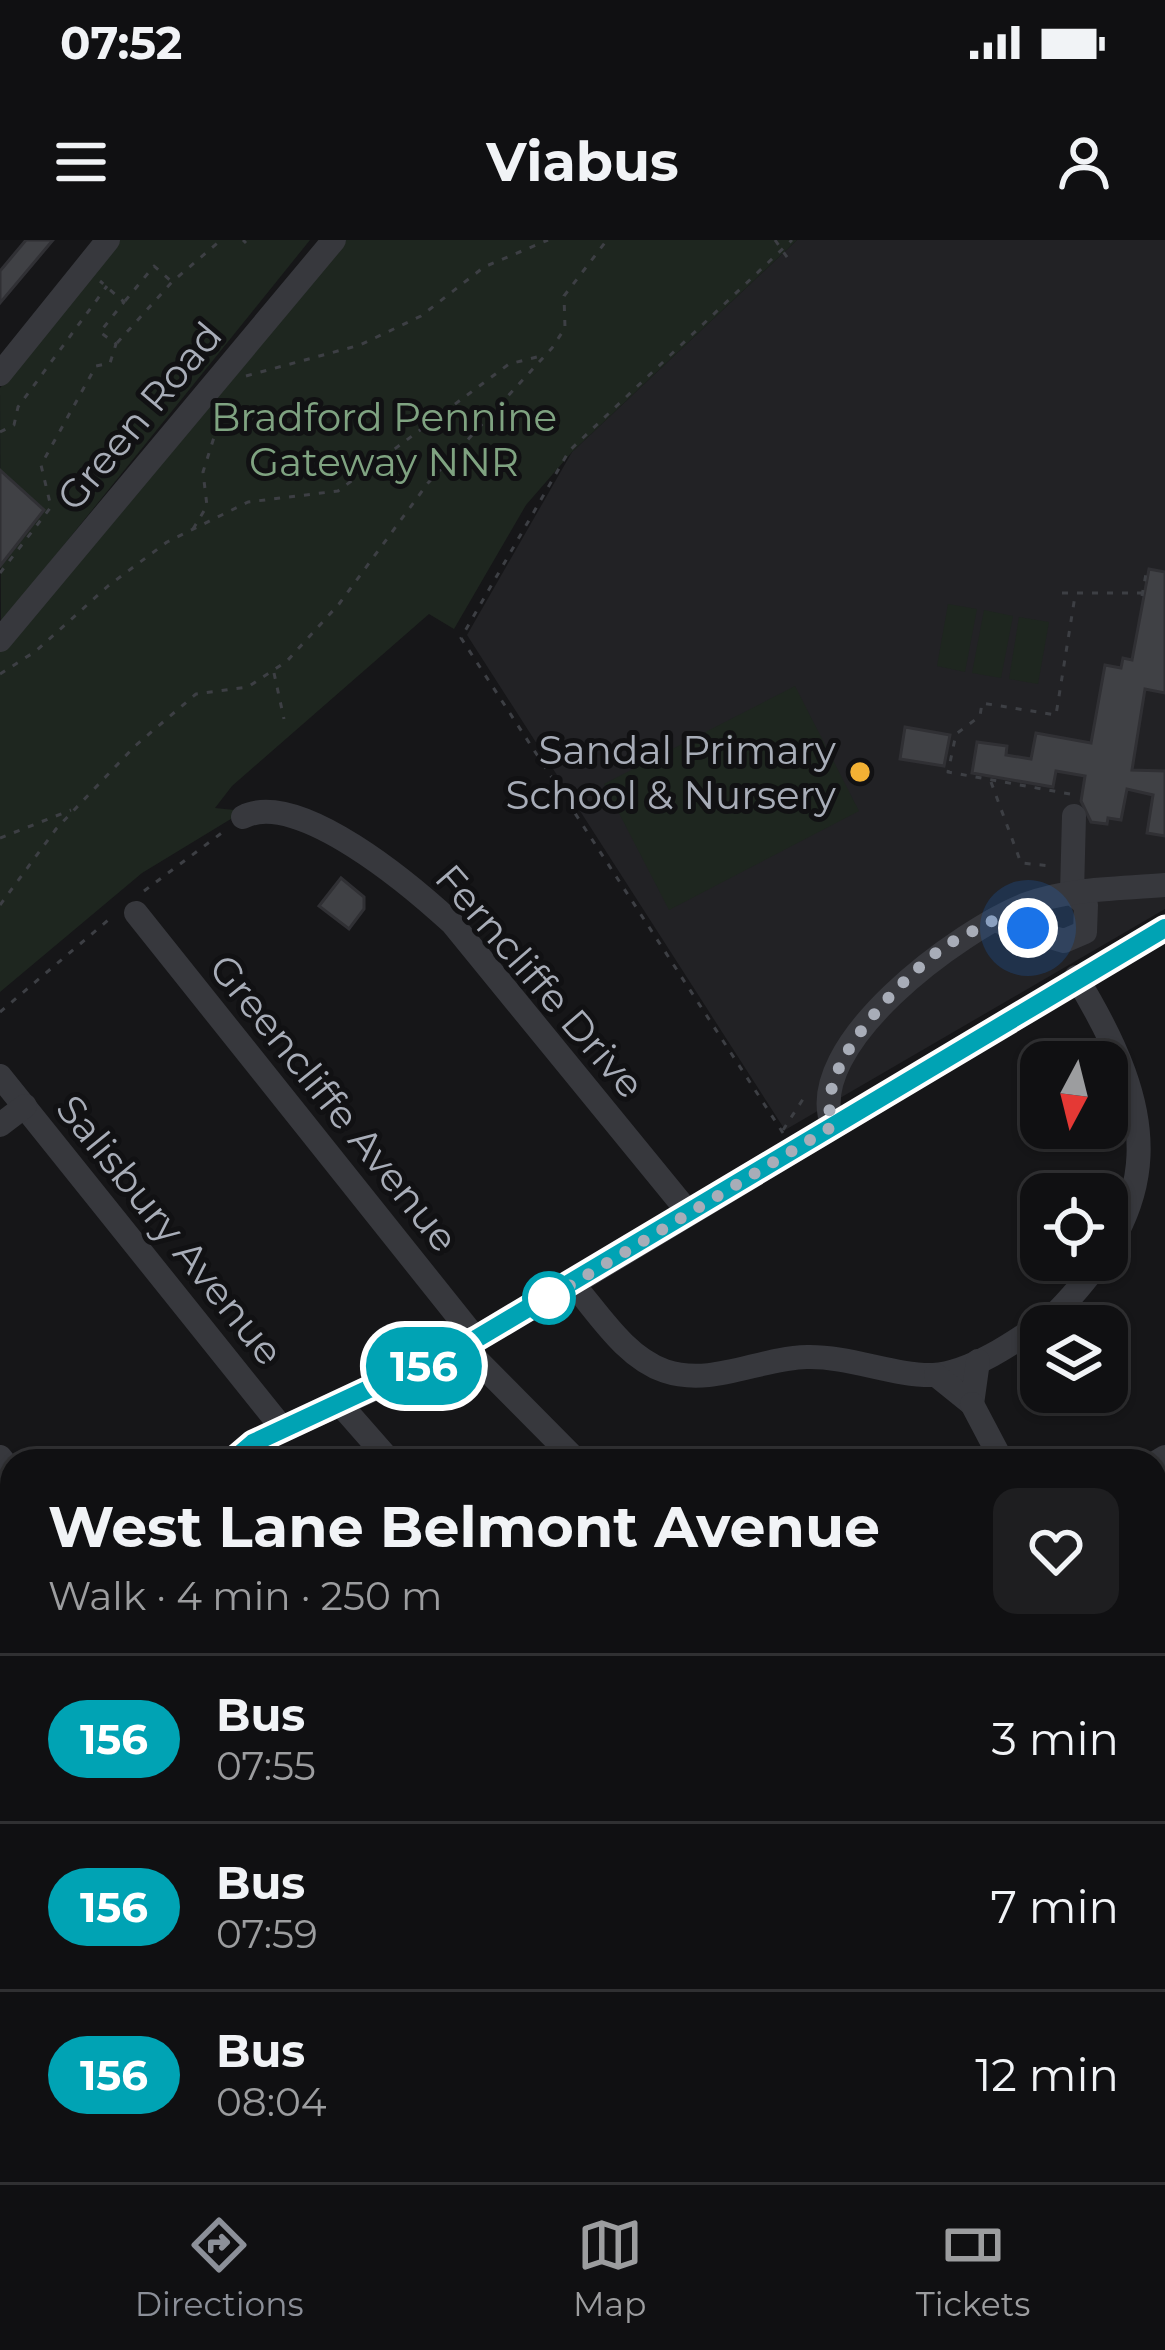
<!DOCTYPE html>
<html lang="en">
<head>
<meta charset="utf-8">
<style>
  :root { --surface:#101012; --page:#1e1e20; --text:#f1f3f6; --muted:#9c9d9f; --line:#303032; --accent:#8c9099 }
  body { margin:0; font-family:Montserrat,sans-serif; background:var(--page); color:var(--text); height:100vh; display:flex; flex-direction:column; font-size:45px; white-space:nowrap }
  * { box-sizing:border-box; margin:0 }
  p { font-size:39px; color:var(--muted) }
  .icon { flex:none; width:66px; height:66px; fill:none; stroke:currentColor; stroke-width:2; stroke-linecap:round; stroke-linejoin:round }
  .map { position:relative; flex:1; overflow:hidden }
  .side { position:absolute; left:0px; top:1209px; width:1167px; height:735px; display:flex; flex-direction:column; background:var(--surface); border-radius:36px 36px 0 0; box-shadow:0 3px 9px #0004,0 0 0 3px var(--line) }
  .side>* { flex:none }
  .badge { padding:0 24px; border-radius:39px; font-size:42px; line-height:78px }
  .needle { width:78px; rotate:187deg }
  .controls { position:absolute; left:1020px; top:801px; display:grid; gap:24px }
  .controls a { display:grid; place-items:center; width:108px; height:108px; border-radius:24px; background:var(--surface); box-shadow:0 3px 9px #0004,0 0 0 3px var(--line); font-size:60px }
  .you { position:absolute; width:60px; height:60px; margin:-30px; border:9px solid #fff; border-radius:50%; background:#1a73e8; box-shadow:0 0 0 18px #1a73e833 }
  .map>.badge { position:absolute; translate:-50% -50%; box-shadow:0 0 0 6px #fff }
  .round { display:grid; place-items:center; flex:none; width:126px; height:126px; border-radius:24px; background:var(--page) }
  .summary { display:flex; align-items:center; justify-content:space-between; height:204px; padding:0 48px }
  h1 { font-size:57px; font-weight:700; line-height:90px }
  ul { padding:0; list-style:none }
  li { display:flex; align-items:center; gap:36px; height:168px; padding:0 48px; border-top:3px solid var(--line) }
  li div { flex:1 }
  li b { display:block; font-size:45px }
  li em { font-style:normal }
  li .badge { min-width:132px; font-weight:700; text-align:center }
  .status { display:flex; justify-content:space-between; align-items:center; height:84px; padding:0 60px; background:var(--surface); direction:ltr }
  .status svg { height:33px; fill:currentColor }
  header { display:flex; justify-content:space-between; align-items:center; height:156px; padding:0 48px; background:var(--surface); font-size:54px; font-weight:700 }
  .menu { display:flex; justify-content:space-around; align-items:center; height:168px; border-top:3px solid var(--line); background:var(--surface); font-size:33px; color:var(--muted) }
  .menu a { display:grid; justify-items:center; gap:6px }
  .menu .active { color:var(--accent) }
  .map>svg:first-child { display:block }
  .built { fill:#222225 }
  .green { fill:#1e261f }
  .building { fill:#404145; stroke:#303034; stroke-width:3 }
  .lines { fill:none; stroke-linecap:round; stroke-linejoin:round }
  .path { stroke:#3d3f44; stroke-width:3; stroke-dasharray:6 9; stroke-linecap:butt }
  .minor { stroke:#37383d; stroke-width:24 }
  .line-casing { stroke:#fff; stroke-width:27 }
  .line { stroke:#00a3b4; stroke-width:18 }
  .walk { stroke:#a8adb8; stroke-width:12; stroke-dasharray:0 21.6 }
  .poi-dot { fill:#f2b134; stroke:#111113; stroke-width:4.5 }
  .stop-dot { fill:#fff; stroke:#00a3b4; stroke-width:6 }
  .labels { text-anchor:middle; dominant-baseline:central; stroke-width:10; stroke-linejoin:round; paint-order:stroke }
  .street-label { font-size:39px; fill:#a8adb8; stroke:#111113 }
  .park-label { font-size:39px; fill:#7fa381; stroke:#111113 }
  .poi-label { font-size:39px; fill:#a8adb8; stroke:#111113; text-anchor:end }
</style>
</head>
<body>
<div class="status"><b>07:52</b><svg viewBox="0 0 49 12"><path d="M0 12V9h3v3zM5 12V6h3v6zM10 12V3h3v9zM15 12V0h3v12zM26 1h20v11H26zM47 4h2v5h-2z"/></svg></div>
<header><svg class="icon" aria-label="menu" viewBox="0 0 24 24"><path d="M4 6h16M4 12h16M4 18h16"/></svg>Viabus<svg class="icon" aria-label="person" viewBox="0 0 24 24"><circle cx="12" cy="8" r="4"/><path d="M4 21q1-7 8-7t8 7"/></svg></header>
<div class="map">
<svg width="1165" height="1942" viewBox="0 0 1165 1942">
  <rect width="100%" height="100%" fill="#161618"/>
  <path class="built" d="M797 0H1165V669L785 890 467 395 572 212Z"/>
  <g class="green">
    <path d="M120 0H310L1 383 0 148Z"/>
    <path d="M340 0H797L572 212 526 265 454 389 429 374 232 546 215 568 244 571 142 633 0 752V406Z"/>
    <path d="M948 364 977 369 965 432 937 426Z"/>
    <path d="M984 370 1013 376 1001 438 972 433Z"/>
    <path d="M1019 377 1049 382 1038 444 1009 439Z"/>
    <path d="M795 446 859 571 669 670 604 544Z"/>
    <path d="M1165 1593V1942H1101L1103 1932H1155V1604Z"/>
  </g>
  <g class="building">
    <path d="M26 0H53L0 63V31Z"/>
    <path d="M0 230 44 270 0 326Z"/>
    <path d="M1149 329 1165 332V453L1145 449 1132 530 1165 531V596L1147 593 1153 555 1127 549 1121 580 1108 578 1107 584 1091 582 1081 561 1085 536 1056 531 1053 547 972 533 977 502 1007 506 1006 515 1031 519 1036 493 1091 503 1105 425 1121 428 1123 418 1132 420Z"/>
    <path d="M905 487 950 495 944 526 900 519Z"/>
    <path d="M341 638 364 657V669L349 689 319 666Z"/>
  </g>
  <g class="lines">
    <g class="path">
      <path d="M243 0 246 3"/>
      <path d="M775 0 789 20"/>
      <path d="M125 61 154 26 171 41"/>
      <path d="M117 103 172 42 221 0"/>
      <path d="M246 136 360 105 421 76 484 27 548 0"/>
      <path d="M0 192 14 185 18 167 107 46"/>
      <path d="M193 289 207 266 203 232 223 169"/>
      <path d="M0 333 51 267 41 225 96 126 110 123 116 104 100 92 124 62 100 41"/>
      <path d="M1062 353H1143"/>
      <path d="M1142 356 1147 328"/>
      <path d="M274 433 284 479"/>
      <path d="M0 434 36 411 108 346 167 302 248 262 338 251 509 124 537 117"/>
      <path d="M991 542 1021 623 1051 626"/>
      <path d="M1070 554 948 532 956 494 980 476 982 463 1056 475 1075 356"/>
      <path d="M0 598 71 570"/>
      <path d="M144 651 227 589"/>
      <path d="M0 665 56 589 135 506 196 454 248 447 287 421 339 364 428 243 552 108 565 88 564 56 607 0"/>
      <path d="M0 772 113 676"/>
      <path d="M783 890 807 853"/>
      <path d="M783 893 461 398 569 211 792 0"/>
      <path d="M1155 1666H1165"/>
    </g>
    <g class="minor">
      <path d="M0 134 108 0"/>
      <path d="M0 400 334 0"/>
      <path d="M243 577C298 548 414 648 452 683L689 973"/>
      <path d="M136 673 476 1099"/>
      <path d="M994 680 1064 701 1085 692 1086 665 1072 653 1074 576"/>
      <path d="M0 836 283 1189"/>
      <path d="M0 885 25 866"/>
      <path d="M833 886C800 806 961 689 1027 664 1070 648 1119 649 1165 645"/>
      <path d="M573 1044C599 1074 625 1117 665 1131 712 1147 759 1118 807 1117 849 1116 894 1136 933 1135 973 1133 1022 1097 1054 1075 1165 962 1161 876 1076 737"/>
      <path d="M463 1106 577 1221"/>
      <path d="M936 1135 972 1164 978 1121"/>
      <path d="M340 1164 390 1221"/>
      <path d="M972 1164 1002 1221"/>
      <path d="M0 1217 12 1232"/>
      <path d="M232 1221 253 1203 408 1134 573 1044 1165 688"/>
      <path d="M1155 1223 1165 1217"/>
      <path d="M0 1497 12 1487"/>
      <path d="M0 1546 12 1554"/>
      <path d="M1155 1594 1165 1582"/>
      <path d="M0 1780 12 1787"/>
      <path d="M255 1932 272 1942"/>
      <path d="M936 1932 949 1942"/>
      <path d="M751 1942 764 1932"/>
      <path d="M1008 1942 1013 1932"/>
    </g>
  </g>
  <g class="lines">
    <g class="line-casing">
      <path id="line" d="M232 1221 253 1203 476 1099 1165 688"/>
    </g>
    <use href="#line" class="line"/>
    <path class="walk" d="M549 1058 541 1063 833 886C811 831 895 746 937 712 954 699 976 690 994 680L1028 688"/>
  </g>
  <circle class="poi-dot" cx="860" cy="532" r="12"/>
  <circle class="stop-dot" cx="549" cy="1058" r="24"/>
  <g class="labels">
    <g class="street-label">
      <text transform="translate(139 176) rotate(-50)">Green Road</text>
      <text transform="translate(540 741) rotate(49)">Ferncliffe Drive</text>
      <text transform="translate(334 863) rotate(51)">Greencliffe Avenue</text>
      <text transform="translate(170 990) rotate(51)">Salisbury Avenue</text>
    </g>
    <g class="park-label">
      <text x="384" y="177">Bradford Pennine<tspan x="384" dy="45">Gateway NNR</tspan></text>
    </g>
    <g class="poi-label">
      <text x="836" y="510">Sandal Primary<tspan x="836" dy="45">School &amp; Nursery</tspan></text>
    </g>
  </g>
</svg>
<div class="controls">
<a><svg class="needle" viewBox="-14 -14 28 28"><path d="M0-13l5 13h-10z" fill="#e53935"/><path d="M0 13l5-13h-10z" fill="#9c9d9f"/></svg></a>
<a><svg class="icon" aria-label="locate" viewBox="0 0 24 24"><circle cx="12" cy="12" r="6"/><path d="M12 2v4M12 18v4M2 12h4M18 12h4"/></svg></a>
<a><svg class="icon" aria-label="layers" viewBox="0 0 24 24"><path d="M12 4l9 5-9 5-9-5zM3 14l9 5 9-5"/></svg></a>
</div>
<div class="you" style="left:1028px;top:688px"></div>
<b class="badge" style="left:424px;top:1126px;background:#00a3b4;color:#fff">156</b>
<section class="side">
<div class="summary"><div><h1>West Lane Belmont Avenue</h1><p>Walk · 4 min · 250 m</p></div><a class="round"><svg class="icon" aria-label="heart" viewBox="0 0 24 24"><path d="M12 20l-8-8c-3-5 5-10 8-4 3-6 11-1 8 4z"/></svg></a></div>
<ul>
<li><span class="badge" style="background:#00a3b4;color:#fff">156</span><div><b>Bus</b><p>07:55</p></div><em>3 min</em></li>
<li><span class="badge" style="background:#00a3b4;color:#fff">156</span><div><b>Bus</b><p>07:59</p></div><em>7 min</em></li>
<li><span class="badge" style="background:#00a3b4;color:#fff">156</span><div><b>Bus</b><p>08:04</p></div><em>12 min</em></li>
</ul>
</section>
</div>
<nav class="menu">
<a class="active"><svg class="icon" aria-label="directions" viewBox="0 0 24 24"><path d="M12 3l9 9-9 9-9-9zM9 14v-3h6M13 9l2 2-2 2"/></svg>Directions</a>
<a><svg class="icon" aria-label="map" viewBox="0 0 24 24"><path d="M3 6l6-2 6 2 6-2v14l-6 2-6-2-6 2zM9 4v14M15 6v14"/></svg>Map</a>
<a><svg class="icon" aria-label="tickets" viewBox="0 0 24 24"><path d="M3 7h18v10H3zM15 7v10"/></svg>Tickets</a>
</nav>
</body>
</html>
